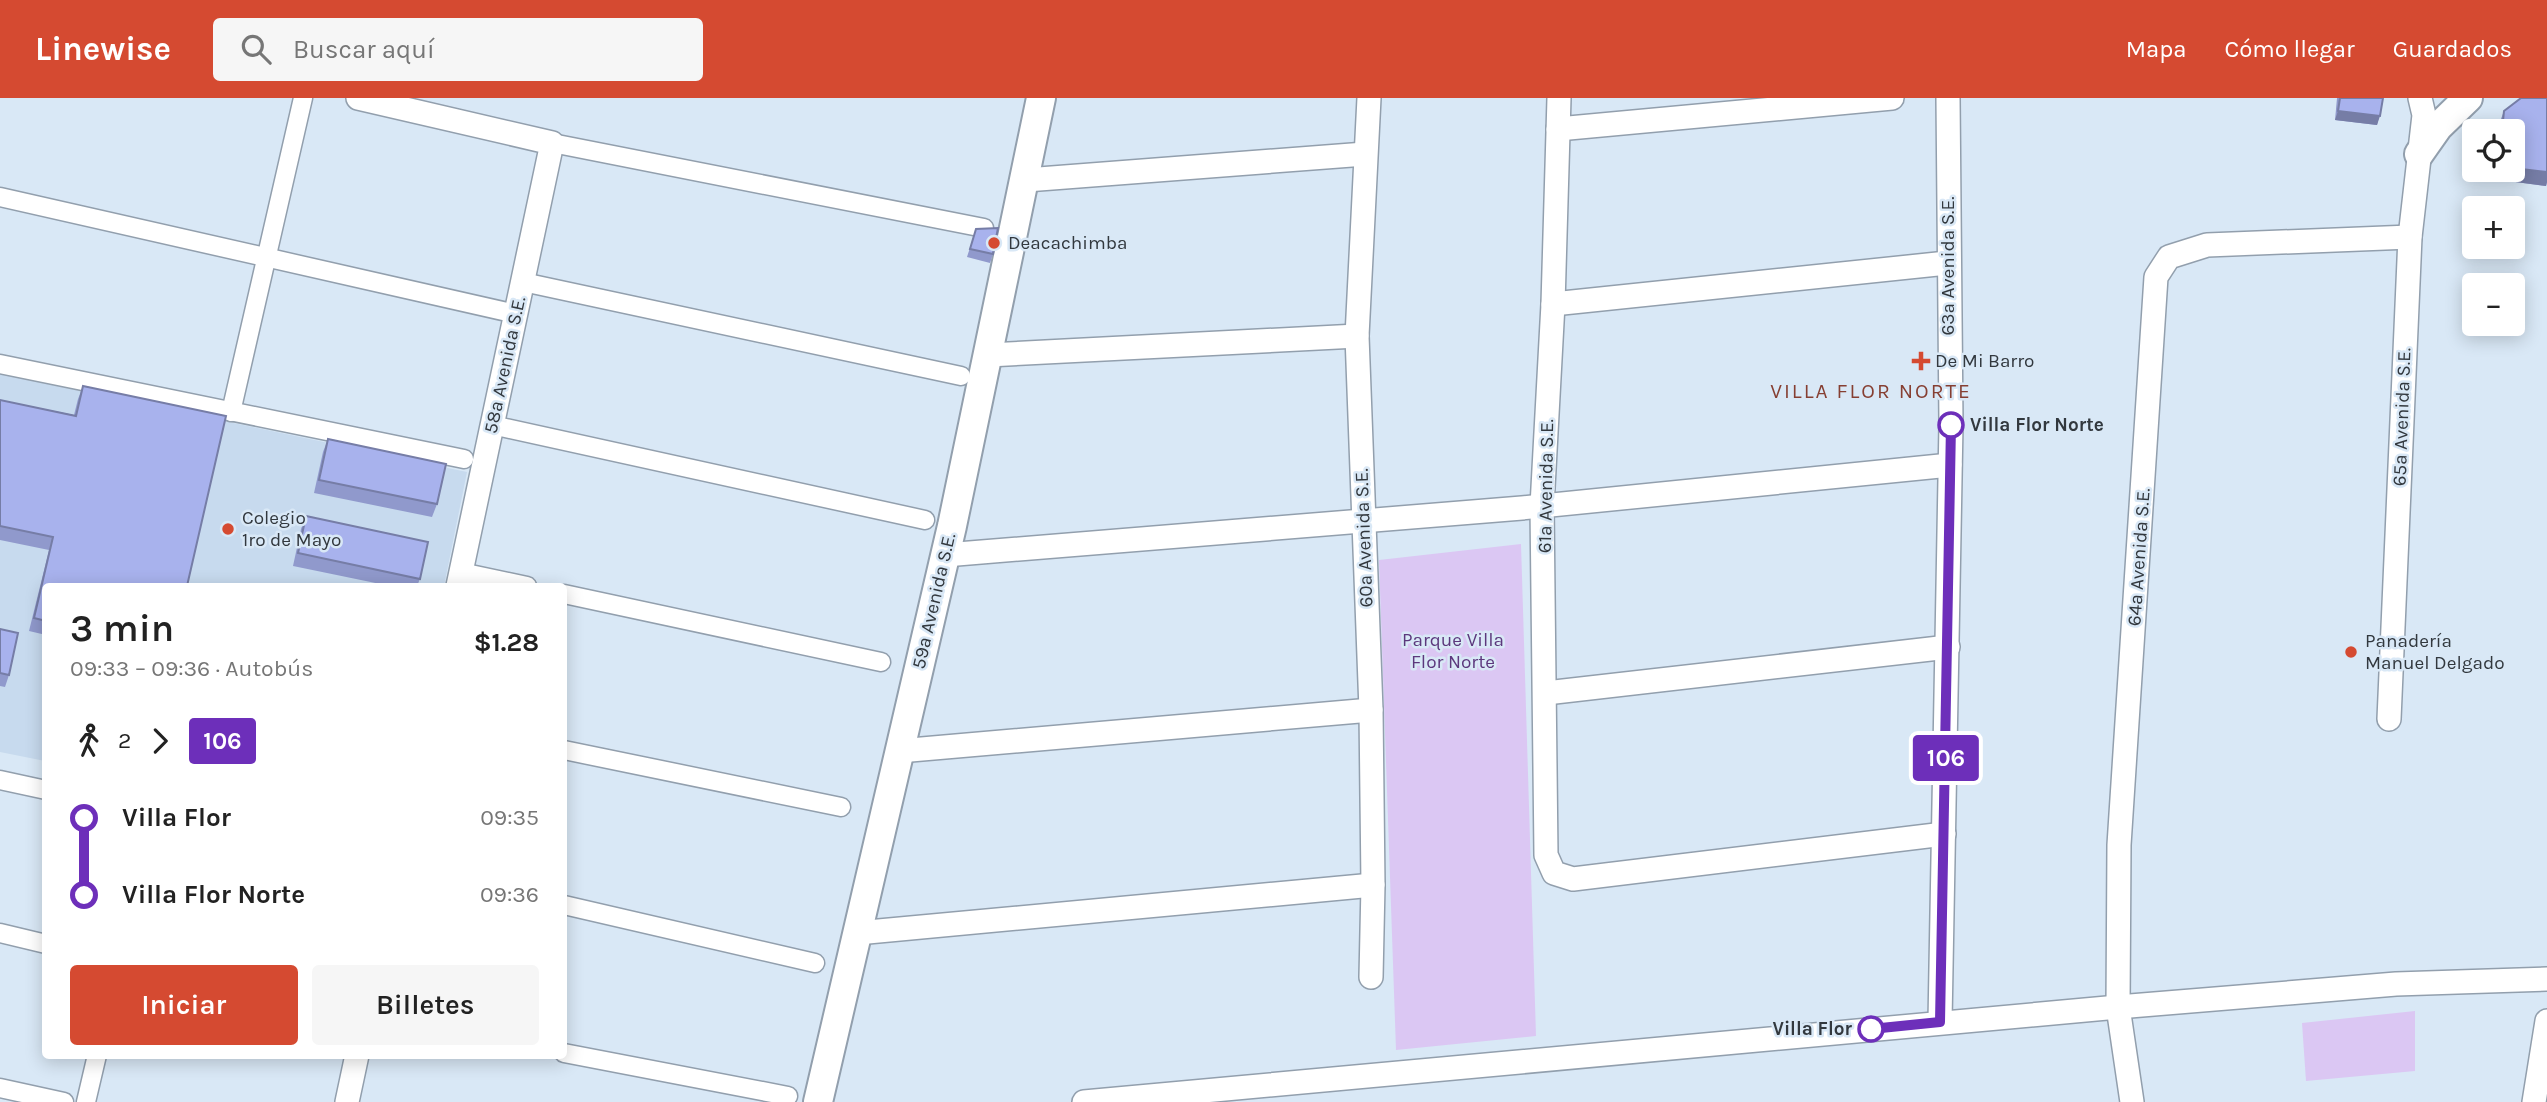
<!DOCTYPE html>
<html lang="es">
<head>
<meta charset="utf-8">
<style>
  :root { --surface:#fff; --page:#f6f6f6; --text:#222; --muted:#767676; --accent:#d54a31 }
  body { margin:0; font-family:Karla,sans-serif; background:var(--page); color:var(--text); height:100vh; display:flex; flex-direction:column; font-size:26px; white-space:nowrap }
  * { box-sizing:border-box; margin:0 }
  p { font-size:23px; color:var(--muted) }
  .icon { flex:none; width:38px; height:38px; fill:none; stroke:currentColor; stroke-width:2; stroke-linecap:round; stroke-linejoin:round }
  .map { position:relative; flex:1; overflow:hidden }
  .drawer { position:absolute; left:42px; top:485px; width:525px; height:476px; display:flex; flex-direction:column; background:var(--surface); border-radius:7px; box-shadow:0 4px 18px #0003 }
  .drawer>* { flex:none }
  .badge { padding:0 14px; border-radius:5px; font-size:24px; line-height:46px }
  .fabs { position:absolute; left:2462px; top:21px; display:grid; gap:14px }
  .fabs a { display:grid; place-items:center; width:63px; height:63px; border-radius:7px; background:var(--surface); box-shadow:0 4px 18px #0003; font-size:35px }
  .map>.badge { position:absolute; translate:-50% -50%; box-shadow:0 0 0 4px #fff }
  .legs { display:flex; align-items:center; gap:10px; height:77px; padding:0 28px; font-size:23px }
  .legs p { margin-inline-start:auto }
  .head { display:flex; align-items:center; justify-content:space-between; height:119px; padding:0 28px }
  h1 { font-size:38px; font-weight:600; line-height:52px }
  .cta { display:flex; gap:14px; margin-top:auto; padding:14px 28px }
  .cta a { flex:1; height:80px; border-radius:7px; background:var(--accent); color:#fff; font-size:28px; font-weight:600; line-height:80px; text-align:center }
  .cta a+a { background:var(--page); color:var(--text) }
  ul { padding:0 28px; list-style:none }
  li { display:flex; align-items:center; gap:24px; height:77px; font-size:26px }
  li i { display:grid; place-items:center; width:10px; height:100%; margin:0 9px; background:currentColor }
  li i::after { content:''; width:18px; height:18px; margin:-9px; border:5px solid; border-radius:50%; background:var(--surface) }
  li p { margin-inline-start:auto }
  li:first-child i { background:linear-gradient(#0000 50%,currentColor 0) }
  li:last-child i { background:linear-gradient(currentColor 50%,#0000 0) }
  header { display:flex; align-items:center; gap:42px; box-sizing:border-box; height:98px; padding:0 35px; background:var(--accent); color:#fff }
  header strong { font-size:33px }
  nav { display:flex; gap:38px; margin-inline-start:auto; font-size:24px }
  .search { width:490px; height:63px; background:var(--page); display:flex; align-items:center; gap:18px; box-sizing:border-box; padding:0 24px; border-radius:7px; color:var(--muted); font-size:26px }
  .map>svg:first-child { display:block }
  .built { fill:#c7daee }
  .green { fill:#dbc7f3 }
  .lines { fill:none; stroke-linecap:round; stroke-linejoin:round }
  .pedestrian-casing { stroke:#929fad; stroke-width:21 }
  .minor-casing { stroke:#929fad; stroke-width:26 }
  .tertiary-casing { stroke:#929fad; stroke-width:32 }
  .pedestrian { stroke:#fff; stroke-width:18 }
  .minor { stroke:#fff; stroke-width:23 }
  .tertiary { stroke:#fff; stroke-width:28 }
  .wall { fill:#9099cc }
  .shaded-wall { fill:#767da6 }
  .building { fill:#a8b2ed; stroke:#767da6; stroke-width:2 }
  .line-1-casing { stroke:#fff; stroke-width:16 }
  .line-1 { stroke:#6d2fba; stroke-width:10 }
  .poi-dot { fill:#d54a31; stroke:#d9e8f6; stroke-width:2.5 }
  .stop-1-dot { fill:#fff; stroke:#6d2fba; stroke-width:3.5 }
  .labels { text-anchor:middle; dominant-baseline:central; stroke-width:5; stroke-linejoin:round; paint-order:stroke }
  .poi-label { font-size:19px; fill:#32383e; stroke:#d9e8f6; text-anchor:start }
  .street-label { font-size:19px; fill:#32383e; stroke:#d9e8f6 }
  .stop-label { font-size:19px; font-weight:bold; fill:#32383e; stroke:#d9e8f6; text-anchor:start }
  .park-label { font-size:19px; fill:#5c387d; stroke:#d9e8f6 }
  .neighbourhood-label { font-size:21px; letter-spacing:2px; fill:#863f32; stroke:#d9e8f6 }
</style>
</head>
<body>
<header>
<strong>Linewise</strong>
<div class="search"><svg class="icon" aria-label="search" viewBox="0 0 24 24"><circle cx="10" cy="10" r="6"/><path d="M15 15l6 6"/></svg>Buscar aquí</div>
<nav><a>Mapa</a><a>Cómo llegar</a><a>Guardados</a></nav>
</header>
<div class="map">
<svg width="2547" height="1004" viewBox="0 0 2547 1004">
  <rect width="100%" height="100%" fill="#d9e8f6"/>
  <path class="built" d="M0 276 467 374 444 488H46L45 663 0 654Z"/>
  <g class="green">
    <path d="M1521 446 1536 938 1396 952 1379 462Z"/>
    <path d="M2415 913V973L2306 983 2302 925Z"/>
  </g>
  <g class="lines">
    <g class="pedestrian-casing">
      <g id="pedestrian">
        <path d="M552 45 984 130"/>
        <path d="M0 99 516 216"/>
        <path d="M523 184 961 278"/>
        <path d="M0 266 464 361"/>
        <path d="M231 314 303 0"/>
        <path d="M492 327 925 422"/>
        <path d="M461 474 527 488"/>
        <path d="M564 496 881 564"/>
        <path d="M564 652 841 709"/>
        <path d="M0 682 46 692"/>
        <path d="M564 807 815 865"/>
        <path d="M0 835 46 846"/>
        <path d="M564 955 788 998"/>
        <path d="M0 990 64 1004"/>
        <path d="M86 1004 97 957"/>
      </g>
    </g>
    <g class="minor-casing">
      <g id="minor">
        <path d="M358 0 552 45 458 488"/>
        <path d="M1369 0 1357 238 1371 612 1373 787 1371 879"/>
        <path d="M1559 0 1553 206 1542 408 1546 757 1554 775 1573 781 1944 736"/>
        <path d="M1558 31 1892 0"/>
        <path d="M1026 82 1365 56"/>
        <path d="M1553 206 1947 165"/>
        <path d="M988 257 1357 238"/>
        <path d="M945 457 1522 410 1950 367"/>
        <path d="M1546 595 1948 549"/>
        <path d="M2389 621 2410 139 2424 17 2420 0"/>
        <path d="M899 653 1371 612"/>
        <path d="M857 835 1373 787"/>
        <path d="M1940 924 1951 326 1948 0"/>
        <path d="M347 1004 357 957"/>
        <path d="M1084 1004 2118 909 2396 886 2547 881"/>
        <path d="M2132 1004 2118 909 2119 747 2156 179 2169 159 2207 147 2410 139"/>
        <path d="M2534 1004 2547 923"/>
      </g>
    </g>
    <g class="tertiary-casing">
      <g id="tertiary">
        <path d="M2419 56 2438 29 2468 0"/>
        <path d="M818 1004 952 428 1041 0"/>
      </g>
    </g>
    <use href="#pedestrian" class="pedestrian"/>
    <use href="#minor" class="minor"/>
    <use href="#tertiary" class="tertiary"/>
  </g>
  <g class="wall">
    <path d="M2337 0H2383L2377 27 2335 22Z"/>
    <path d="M2547 0V84L2546 88 2493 81 2494 72H2513V33H2499V26L2504 13Z"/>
    <path d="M976 131 993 156 990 165 967 159Z"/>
    <path d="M83 288 46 488V537L29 533 49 452 0 442V302L74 317 78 301Z"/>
    <path d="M328 341 437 406 432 419 314 395 323 354Z"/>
    <path d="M306 418 420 481 417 488H390L293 468 301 431Z"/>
    <path d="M0 531 9 577 5 589 0 588Z"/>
    <path d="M46 584V597H43Z"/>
  </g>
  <g class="shaded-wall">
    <path d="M2338 13 2380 18 2377 27 2335 22Z"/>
    <path d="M2513 70 2547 74V84L2546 88 2493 81 2496 72H2513Z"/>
  </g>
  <g class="building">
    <path d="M2340 0H2383L2380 18 2338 13Z"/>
    <path d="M2521 0H2547V74L2513 70V33H2502L2504 13Z"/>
    <path d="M998 130 993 156 970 151 976 131Z"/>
    <path d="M83 288 226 318 187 488H46V523L34 520 53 439 0 428V302L76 318Z"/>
    <path d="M328 341 446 366 437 406 319 382Z"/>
    <path d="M306 418 428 444 420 481 298 455Z"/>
    <path d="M0 531 18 535 9 577 0 575Z"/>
  </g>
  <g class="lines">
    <g class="line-1-casing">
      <path id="line-1" d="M1871 931 1940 924 1951 327"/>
    </g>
    <use href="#line-1" class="line-1"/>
  </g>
  <g class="poi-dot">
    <circle cx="994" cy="145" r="7"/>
    <path d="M1917.5 252.5h7v7h7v7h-7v7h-7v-7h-7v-7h7z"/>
    <circle cx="228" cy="431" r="7"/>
    <circle cx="2351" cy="554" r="7"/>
  </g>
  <g class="stop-1-dot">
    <circle cx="1951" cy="327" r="12"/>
    <circle cx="1871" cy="931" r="12"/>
  </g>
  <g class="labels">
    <g class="poi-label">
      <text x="1008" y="145">Deacachimba</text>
      <text x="1935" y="263">De Mi Barro</text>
      <text x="242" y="420">Colegio<tspan x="242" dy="22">1ro de Mayo</tspan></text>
      <text x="2365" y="543">Panadería<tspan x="2365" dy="22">Manuel Delgado</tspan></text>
    </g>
    <g class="street-label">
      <text transform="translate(1948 168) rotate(-90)">63a Avenida S.E.</text>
      <text transform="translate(505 267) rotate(-78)">58a Avenida S.E.</text>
      <text transform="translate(2402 319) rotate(-88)">65a Avenida S.E.</text>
      <text transform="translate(1546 388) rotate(-89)">61a Avenida S.E.</text>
      <text transform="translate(1364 440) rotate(-92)">60a Avenida S.E.</text>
      <text transform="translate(2139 459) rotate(-86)">64a Avenida S.E.</text>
      <text transform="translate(934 503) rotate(-77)">59a Avenida S.E.</text>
    </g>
    <g class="stop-label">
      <text x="1970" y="327">Villa Flor Norte</text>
      <text x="1852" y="931" text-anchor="end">Villa Flor</text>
    </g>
    <g class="park-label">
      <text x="1453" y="542">Parque Villa<tspan x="1453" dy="22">Flor Norte</tspan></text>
    </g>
    <g class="neighbourhood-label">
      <text x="1871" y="293">VILLA FLOR NORTE</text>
    </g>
  </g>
</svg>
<div class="fabs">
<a><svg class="icon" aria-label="locate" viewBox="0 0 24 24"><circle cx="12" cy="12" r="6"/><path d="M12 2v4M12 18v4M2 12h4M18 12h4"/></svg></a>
<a>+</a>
<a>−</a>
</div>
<b class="badge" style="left:1946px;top:660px;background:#6d2fba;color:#fff">106</b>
<section class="drawer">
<div class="head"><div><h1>3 min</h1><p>09:33 – 09:36 · Autobús</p></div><b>$1.28</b></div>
<div class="legs"><svg class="icon" aria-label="walk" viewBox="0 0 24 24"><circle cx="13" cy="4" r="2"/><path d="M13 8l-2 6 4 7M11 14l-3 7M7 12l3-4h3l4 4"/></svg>2<svg class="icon" aria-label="forward" viewBox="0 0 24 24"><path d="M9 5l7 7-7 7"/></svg><b class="badge" style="background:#6d2fba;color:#fff">106</b></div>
<ul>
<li><i style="color:#6d2fba"></i><b>Villa Flor</b><p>09:35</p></li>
<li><i style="color:#6d2fba"></i><b>Villa Flor Norte</b><p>09:36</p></li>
</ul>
<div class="cta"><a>Iniciar</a><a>Billetes</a></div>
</section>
</div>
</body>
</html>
